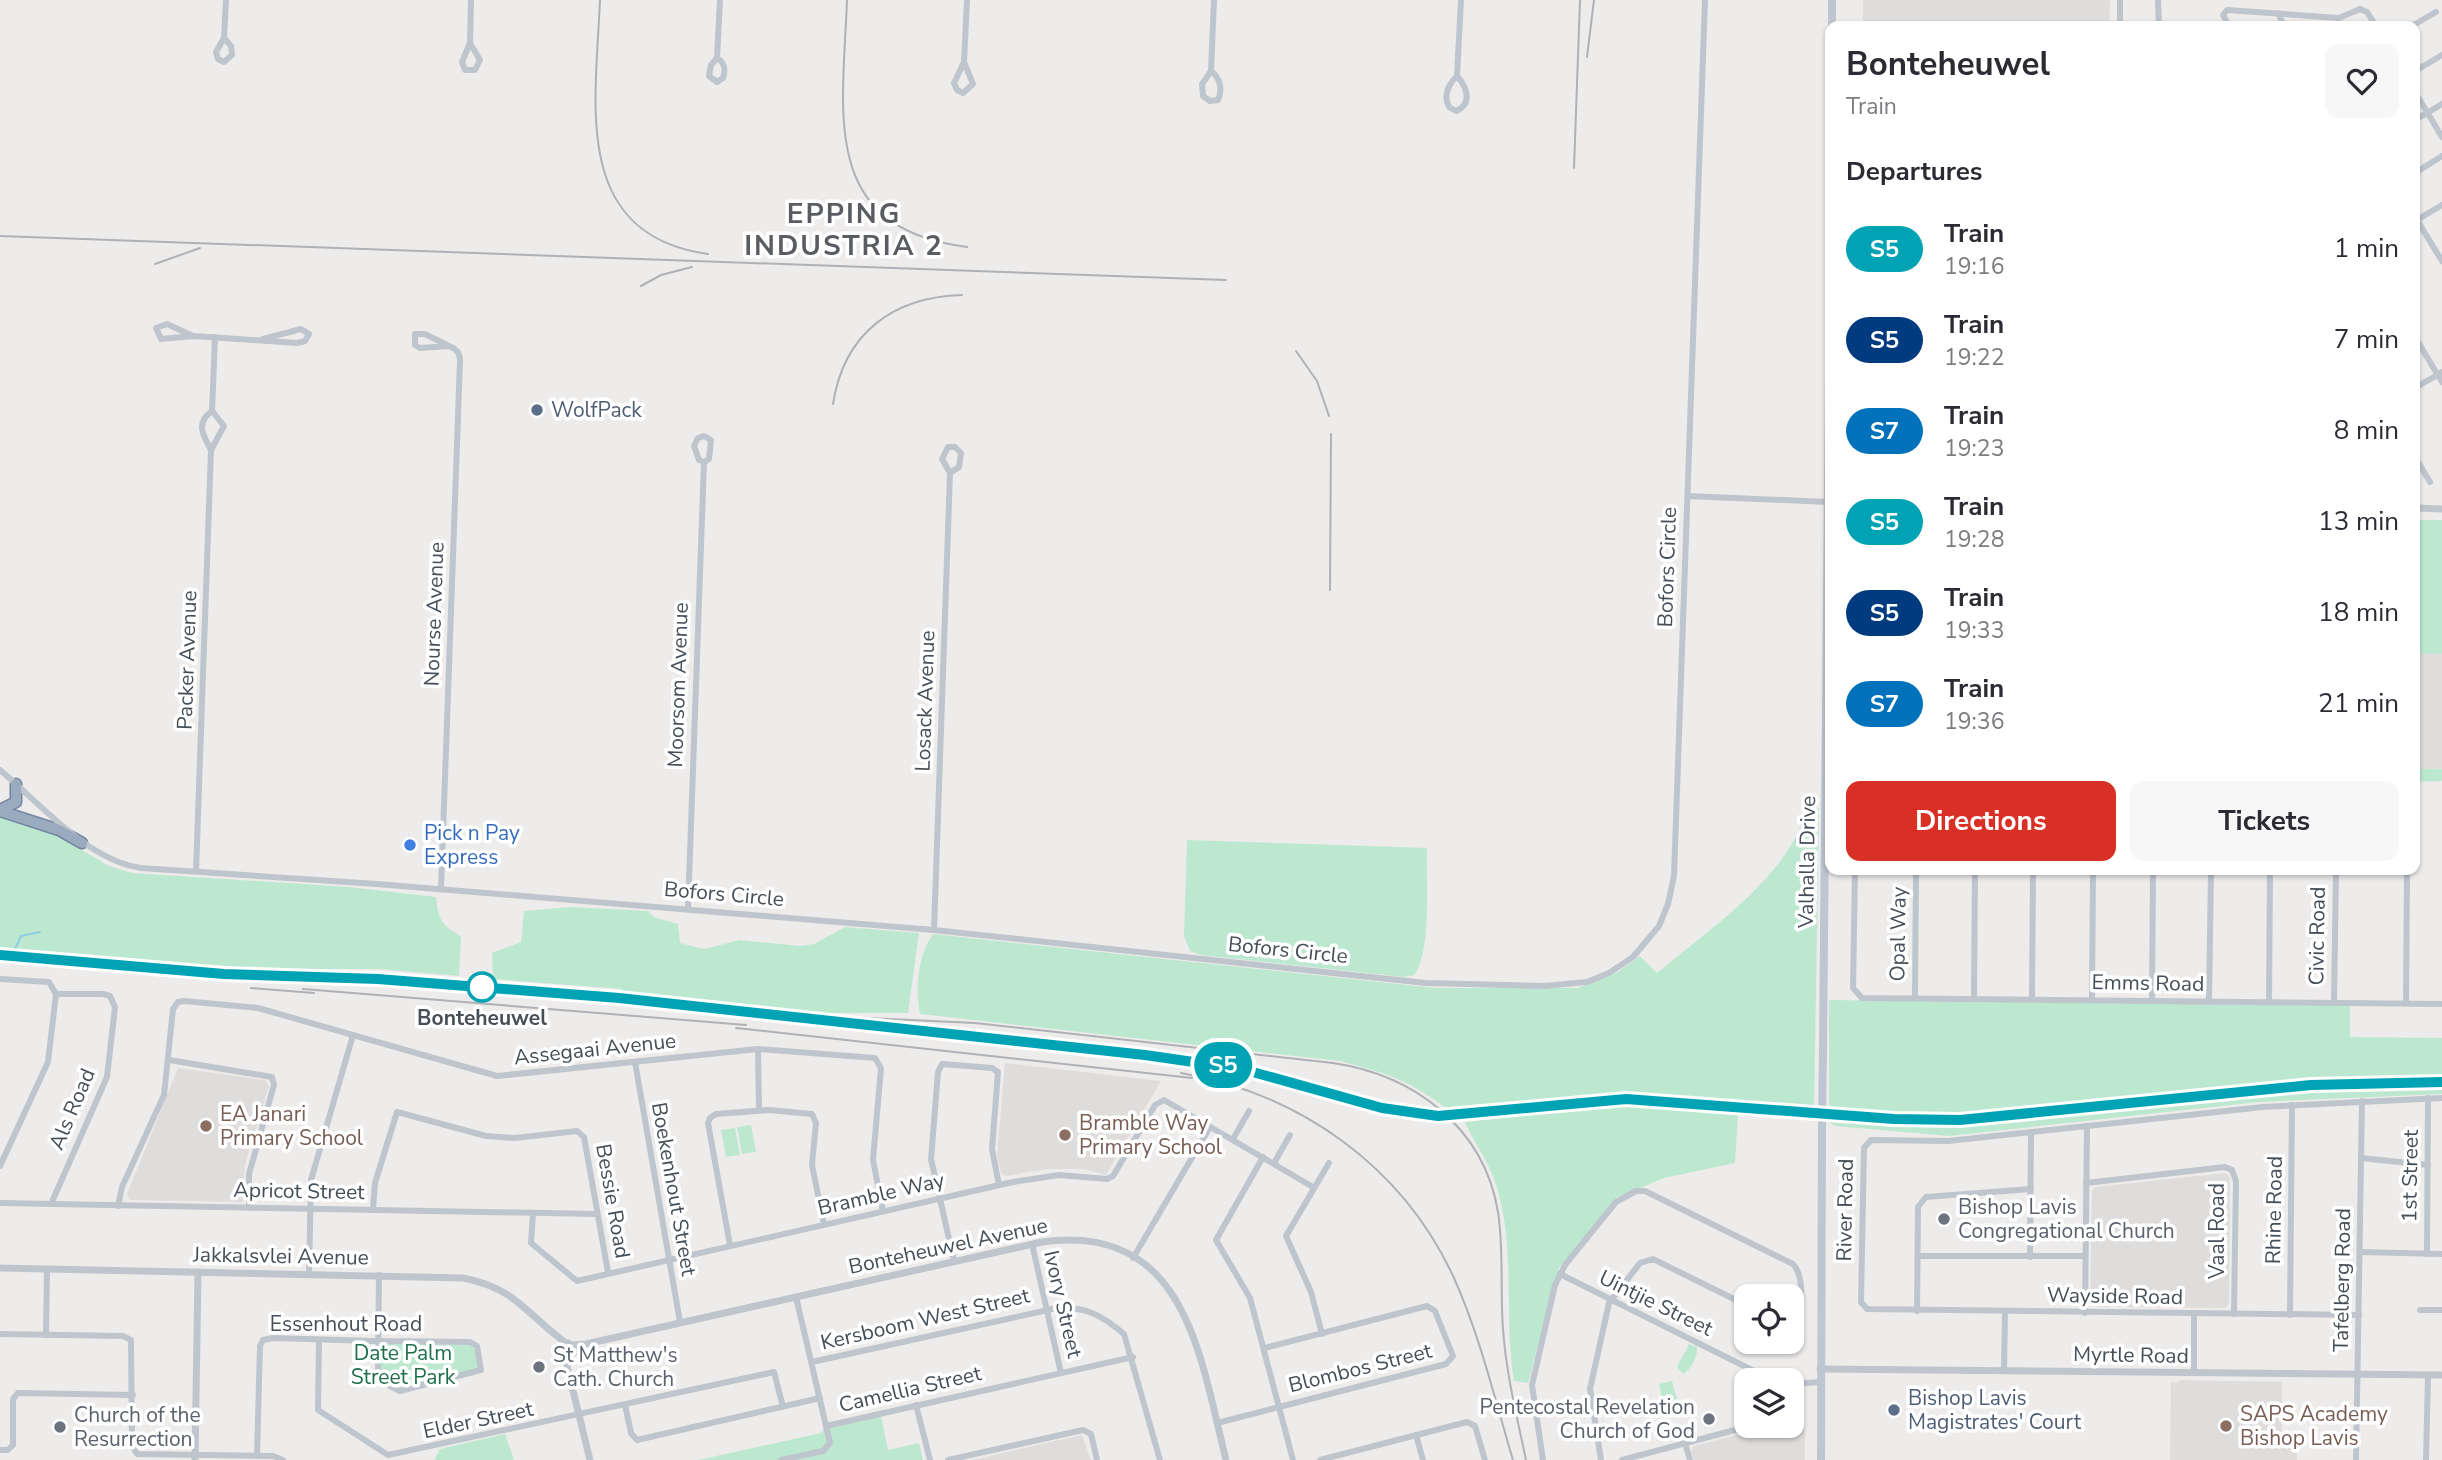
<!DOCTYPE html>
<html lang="en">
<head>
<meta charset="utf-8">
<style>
  :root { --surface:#fff; --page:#f7f7f7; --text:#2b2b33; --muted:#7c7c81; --accent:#d93025 }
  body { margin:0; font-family:"Nunito Sans",sans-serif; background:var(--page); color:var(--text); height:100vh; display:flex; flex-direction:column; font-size:26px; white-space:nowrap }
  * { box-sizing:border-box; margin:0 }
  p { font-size:23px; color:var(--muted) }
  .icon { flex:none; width:38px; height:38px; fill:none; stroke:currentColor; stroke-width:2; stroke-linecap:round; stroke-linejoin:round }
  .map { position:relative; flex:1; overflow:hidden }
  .sheet { position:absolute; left:1825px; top:21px; width:595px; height:854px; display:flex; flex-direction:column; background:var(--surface); border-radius:14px; box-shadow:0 2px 5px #0004 }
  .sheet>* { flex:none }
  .badge { padding:0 14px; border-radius:23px; font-size:24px; line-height:46px }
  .buttons { position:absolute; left:1734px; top:1284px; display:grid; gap:14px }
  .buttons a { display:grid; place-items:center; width:70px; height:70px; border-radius:14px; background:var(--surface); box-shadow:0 2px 5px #0004; font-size:35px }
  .map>.badge { position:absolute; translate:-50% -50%; box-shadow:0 0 0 4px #fff }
  h2 { padding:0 21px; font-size:26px; line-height:63px }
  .round { display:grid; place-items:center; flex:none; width:74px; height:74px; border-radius:14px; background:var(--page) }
  .headline { display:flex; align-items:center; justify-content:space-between; height:119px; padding:0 21px }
  h1 { font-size:33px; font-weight:700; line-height:52px }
  .action { display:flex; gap:14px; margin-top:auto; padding:14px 21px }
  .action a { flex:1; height:80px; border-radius:14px; background:var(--accent); color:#fff; font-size:28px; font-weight:700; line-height:80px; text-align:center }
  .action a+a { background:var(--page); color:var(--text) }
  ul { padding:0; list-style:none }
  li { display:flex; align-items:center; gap:21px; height:91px; padding:0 21px }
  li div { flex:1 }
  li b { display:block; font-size:26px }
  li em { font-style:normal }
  li .badge { min-width:77px; font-weight:700; text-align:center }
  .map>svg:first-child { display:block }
  .education { fill:#dfdddc }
  .green { fill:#bde8d0 }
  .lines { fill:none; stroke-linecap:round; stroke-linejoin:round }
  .stream { stroke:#8ecce1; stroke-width:2 }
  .trunk-casing { stroke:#7387a1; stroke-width:13 }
  .minor { stroke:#bec5cd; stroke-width:6 }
  .tertiary { stroke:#bec5cd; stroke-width:7 }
  .secondary { stroke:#bec6d1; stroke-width:8 }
  .trunk { stroke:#9aabbf; stroke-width:10 }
  .rail { stroke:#aeb1b5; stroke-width:2 }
  .secondary-bridge { stroke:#bec6d1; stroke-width:8 }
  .line-casing { stroke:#fff; stroke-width:16 }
  .line { stroke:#00a3b4; stroke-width:10 }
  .service-dot { fill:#5c6f8a; stroke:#fff; stroke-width:2.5 }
  .shop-dot { fill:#3f7fe0; stroke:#fff; stroke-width:2.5 }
  .stop-dot { fill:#fff; stroke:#00a3b4; stroke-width:3.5 }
  .education-dot { fill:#8d6e63; stroke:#fff; stroke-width:2.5 }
  .worship-dot { fill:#6b7280; stroke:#fff; stroke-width:2.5 }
  .labels { text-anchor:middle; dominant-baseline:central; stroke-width:7; stroke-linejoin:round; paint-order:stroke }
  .service-label { font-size:21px; fill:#4e5e75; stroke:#fff; text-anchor:start }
  .street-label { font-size:21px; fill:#464e57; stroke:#fff }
  .shop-label { font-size:21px; fill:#366cbe; stroke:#fff; text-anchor:start }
  .stop-label { font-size:21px; font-weight:bold; fill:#464e57; stroke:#fff }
  .education-label { font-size:21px; fill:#785e54; stroke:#fff; text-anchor:start }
  .worship-label { font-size:21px; fill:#5b616d; stroke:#fff; text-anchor:start }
  .park-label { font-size:21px; fill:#1f6f4b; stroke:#fff }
  .district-label { font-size:28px; font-weight:bold; letter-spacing:2px; fill:#595c60; stroke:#fff }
</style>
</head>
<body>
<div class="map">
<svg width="2442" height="1460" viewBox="0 0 2442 1460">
  <rect width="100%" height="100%" fill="#eeebeb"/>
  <g class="education">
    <path d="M1863 0H2110L2109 26H1863Z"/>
    <rect x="2415" y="654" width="27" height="115"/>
    <path d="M1005 1063 1161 1081 1106 1175 1083 1169H1047L1006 1176 1001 1173 997 1155Z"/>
    <path d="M178 1068 265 1080 269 1086 245 1165 243 1202 130 1200 127 1194Z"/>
    <path d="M2225 1173 2230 1177 2229 1304 2224 1308 2124 1307H2095L2090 1303 2092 1191 2095 1187Z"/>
    <path d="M2181 1380 2282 1382V1448H2297V1460H2170L2171 1381 2176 1383Z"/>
    <path d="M1768 1427 1805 1429V1460H1694L1691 1451 1694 1446Z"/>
    <path d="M1082 1435 1091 1460H971Z"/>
  </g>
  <g class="green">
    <rect x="2415" y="520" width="27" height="134"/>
    <path d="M2415 769H2442V781L2415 782Z"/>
    <path d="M1807 808H1819L1814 1111 1657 1098 1607 1097 1452 1113C1410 1080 1392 1075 1340 1061L920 1014C915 989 918 954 933 934L1436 988H1578L1618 972 1640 956 1657 973C1708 930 1791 875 1807 808Z"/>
    <path d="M0 814 53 833 109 866 132 873 349 887 436 897C438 919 442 926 461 936L459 976 379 969H263L0 948Z"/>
    <path d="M1187 840 1427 848C1426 878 1432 953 1414 975L1404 977 1201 955 1190 951 1184 936Z"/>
    <path d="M571 907 648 911 654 917 678 924 680 943 704 949 740 940 800 946 814 944 845 927 919 933 908 1013H820L733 1007 621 996V989L493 979 492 953 521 942 524 911Z"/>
    <path d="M1829 1000 2350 1006V1037L2442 1038V1094L2258 1102 1949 1136 1835 1126 1829 1122Z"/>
    <path d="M1601 1107H1650L1738 1113 1735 1163 1664 1178 1616 1198 1559 1268 1528 1383 1514 1381C1503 1315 1517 1242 1494 1179 1487 1159 1473 1142 1465 1122Z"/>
    <path d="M751 1125 756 1152 742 1154 737 1127Z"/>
    <path d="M735 1128 740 1155 726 1157 721 1130Z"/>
    <path d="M386 1343 471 1345 475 1350 478 1366 477 1370 397 1388C382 1379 371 1357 386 1343Z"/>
    <path d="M1689 1344 1697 1347C1698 1356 1691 1370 1683 1374L1677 1367Z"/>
    <path d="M1672 1381 1679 1407 1665 1411 1659 1384Z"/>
    <path d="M881 1416 888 1450 919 1443 923 1460H698L821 1433 826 1425Z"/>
    <path d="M505 1434 514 1460H434L440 1449Z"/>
  </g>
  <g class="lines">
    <path class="stream" d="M15 949 21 936 40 932"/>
    <g class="trunk-casing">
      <g id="trunk">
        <path d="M0 810 16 802V784"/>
        <path d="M0 811 59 830 82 843"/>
      </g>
    </g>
    <g class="minor">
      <path d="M2120 0V26"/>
      <path d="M2158 0 2159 26"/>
      <path d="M2278 13 2284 26"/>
      <path d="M2229 26 2223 15 2227 10 2339 18 2360 9 2367 12 2376 26"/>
      <path d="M2412 26 2436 12"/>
      <path d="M224 38 231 46 232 55 224 62 218 59 216 52Z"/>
      <path d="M224 38 226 0"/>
      <path d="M470 43 480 60 475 70H465L462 62 470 43 471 0"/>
      <path d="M717 58C725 63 726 69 723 78L717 82 709 76 711 65Z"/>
      <path d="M717 58 720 0"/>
      <path d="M964 62 973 84 963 93 957 90 954 83Z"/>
      <path d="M964 62 967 0"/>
      <path d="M1211 71C1220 78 1223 89 1218 100L1210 101 1203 96 1202 84Z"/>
      <path d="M1211 71 1214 0"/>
      <path d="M2415 71 2442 55"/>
      <path d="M1457 76C1467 87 1473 104 1456 111L1449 107C1443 95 1448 85 1457 76Z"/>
      <path d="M1457 76 1461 0"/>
      <path d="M2415 92 2442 137"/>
      <path d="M2415 120 2442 104"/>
      <path d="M2415 173 2442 156"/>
      <path d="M2417 220 2442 261"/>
      <path d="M2415 221 2442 205"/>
      <path d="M193 336 167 324 156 328 161 339 193 336 297 343 305 341 309 334 301 329 263 339"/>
      <path d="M2415 337 2442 382"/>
      <path d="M2415 388 2442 372"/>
      <path d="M704 436 711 440 709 459 704 462 699 460 694 446 698 438Z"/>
      <path d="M948 447H955L961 453 959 467 950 473 942 459Z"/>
      <path d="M211 450 224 426 212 411"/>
      <path d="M2415 457 2430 482"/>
      <path d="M1688 496 1828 502"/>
      <path d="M0 770C41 804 87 860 141 868L377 884 934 930 1426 983 1544 986 1587 982 1609 973 1633 957 1659 926 1668 904 1674 876 1705 0"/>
      <path d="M1855 870 1853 988 1862 998 2442 1004"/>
      <path d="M196 871 211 450C203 435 195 423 212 411L215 337"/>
      <path d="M441 889 460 361C460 353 457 349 449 346L425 334H415V345L420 348 449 346"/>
      <path d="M688 909 704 462"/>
      <path d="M934 930 950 473"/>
      <path d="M0 979 49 982 56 994 48 1062 0 1166"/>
      <path d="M1915 998 1916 870"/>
      <path d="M1974 999 1975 870"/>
      <path d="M2032 1000 2033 870"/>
      <path d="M2092 1000 2093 870"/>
      <path d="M2152 1001 2153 870"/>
      <path d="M2209 1001 2211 870"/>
      <path d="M2269 1002 2270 870"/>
      <path d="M2334 1003 2336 870"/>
      <path d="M2406 1003 2407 870"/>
      <path d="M758 1049 759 1110"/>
      <path d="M169 1060 272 1077 274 1085 249 1174V1208"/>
      <path d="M635 1062 680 1322"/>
      <path d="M1233 1139 1249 1111"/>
      <path d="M1263 1157 1216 1240 1250 1298 1293 1460"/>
      <path d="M2361 1158 2428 1165"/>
      <path d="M1274 1163 1290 1135"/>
      <path d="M2086 1183 2225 1167 2232 1170 2236 1181 2234 1314"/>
      <path d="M0 1203 597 1214"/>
      <path d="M51 1204 107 1077 115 1007 110 996 103 994H56"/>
      <path d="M118 1206 122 1187 164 1095 173 1009 178 1002 184 1001 258 1008 497 1076 758 1049 875 1058 881 1068 873 1160 883 1211"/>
      <path d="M373 1209 375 1183 397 1112 486 1136 515 1138 577 1131 584 1137 608 1272"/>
      <path d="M533 1213 531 1243 577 1281 1013 1182 1059 1175 1107 1179 1113 1176 1155 1105 1164 1100 1313 1187"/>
      <path d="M1032 1244 1061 1373"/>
      <path d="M730 1245 708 1123 710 1118 716 1114 769 1110 812 1114 816 1123 812 1165 824 1224"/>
      <path d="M2360 1252 2442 1254"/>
      <path d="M2427 1254 2428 1098"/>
      <path d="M1918 1256H2085"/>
      <path d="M2030 1257 2031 1132"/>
      <path d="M1133 1258 1210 1127"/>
      <path d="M954 1261 931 1159 938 1072 942 1064 992 1068 998 1072 992 1149 999 1185"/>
      <path d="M309 1274 311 1180 353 1035"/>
      <path d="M1560 1274 1774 1381"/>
      <path d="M2420 1310H2442"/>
      <path d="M1917 1311 1918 1207 1926 1197 2031 1189"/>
      <path d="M2085 1313 2087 1126"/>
      <path d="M2290 1315 2292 1105"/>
      <path d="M2359 1315 1867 1309 1861 1302 1864 1148 1871 1140 1948 1141 2263 1107 2442 1098"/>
      <path d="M0 1334 123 1336 131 1340 132 1446 137 1454 273 1456 283 1460"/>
      <path d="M1322 1334 1311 1292 1286 1236 1329 1163"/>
      <path d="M46 1335 47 1269"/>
      <path d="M319 1340 318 1410 388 1455 774 1372 783 1407"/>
      <path d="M812 1362 1057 1308C1085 1306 1103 1316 1124 1334L1160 1460"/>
      <path d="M2004 1371 2005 1312"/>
      <path d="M2194 1373V1314"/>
      <path d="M1792 1384 1820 1382"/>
      <path d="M625 1405 631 1433 637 1440 820 1398"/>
      <path d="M916 1405 930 1460"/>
      <path d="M1217 1423 1446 1364 1453 1356 1435 1311 1427 1306 1265 1348"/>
      <path d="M826 1426 1133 1357"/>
      <path d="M1416 1435 1423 1460"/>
      <path d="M1685 1443 1690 1460"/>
      <path d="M0 1450H8L13 1445V1399L18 1393 133 1395"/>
      <path d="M257 1456 260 1346 263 1340 273 1338 372 1341H378L470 1342 477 1346 481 1370 400 1391 382 1382 378 1375 379 1275"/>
      <path d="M781 1460 823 1451 830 1443 796 1297"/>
      <path d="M948 1460 1083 1430 1091 1434 1097 1460"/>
      <path d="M1320 1460 1467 1422 1475 1426 1485 1460"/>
      <path d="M1543 1460 1532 1385 1555 1285 1565 1265 1616 1202 1636 1191H1645L1793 1264C1805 1277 1801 1305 1799 1322L1792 1325"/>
      <path d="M1601 1460 1590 1389 1609 1303 1640 1263 1653 1259 1746 1305"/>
      <path d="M1622 1460 1750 1426"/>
      <path d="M2356 1460 2362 1101"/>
      <path d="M2426 1460 2428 1376"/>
    </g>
    <g class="tertiary">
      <path d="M2415 508 2442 509"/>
      <path d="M0 1268 463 1278C516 1288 527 1315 566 1343"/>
      <path d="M571 1345 586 1344 1042 1242C1186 1222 1200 1356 1226 1460"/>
      <path d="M574 1352 568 1343 559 1348 560 1354 568 1358 583 1345"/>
      <path d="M565 1358 590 1460"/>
      <path d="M1820 1369 2442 1375"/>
      <path d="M195 1460 198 1272"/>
    </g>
    <g class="secondary">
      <path d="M1832 0V26"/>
      <path d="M1823 1051 1830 265"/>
      <path d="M1821 1460 1822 1121"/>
    </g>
    <use href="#trunk" class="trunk"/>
    <g class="rail">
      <path d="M600 0C596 101 570 235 708 254"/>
      <path d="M847 0C843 113 818 228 967 247"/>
      <path d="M1587 57 1594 0"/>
      <path d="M1574 168 1580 0"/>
      <path d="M0 236 1226 280"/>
      <path d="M155 264 200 248"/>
      <path d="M641 286 661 275 692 267"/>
      <path d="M1296 351 1317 381 1329 416"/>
      <path d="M833 404C844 333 893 297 962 295"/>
      <path d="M1330 590 1331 434"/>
      <path d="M0 959 201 975 380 982 618 1002 1063 1050 1235 1071 1384 1113 1438 1120 1486 1117 1584 1105 1632 1103 1894 1123 1960 1124 2311 1089 2442 1086"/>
      <path d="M251 988 314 993"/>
      <path d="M303 989 746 1025"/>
      <path d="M847 1017 975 1023 1333 1063C1414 1075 1484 1127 1498 1212 1504 1251 1500 1290 1503 1329 1506 1373 1517 1417 1526 1460"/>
      <path d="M736 1028 1192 1078"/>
      <path d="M1181 1073C1301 1094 1403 1167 1454 1278 1480 1336 1495 1400 1513 1460"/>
    </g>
    <path class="secondary-bridge" d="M1822 1121 1823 1051"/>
  </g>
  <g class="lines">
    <g class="line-casing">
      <path id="line" d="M0 955 224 974 378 979 619 998 1145 1055 1242 1069 1382 1108 1438 1116 1626 1099 1894 1119 1960 1120 2311 1085 2442 1082"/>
    </g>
    <use href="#line" class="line"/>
  </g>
  <g class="service-dot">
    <circle cx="537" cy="410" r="7"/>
    <circle cx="1894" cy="1410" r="7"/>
  </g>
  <circle class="shop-dot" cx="410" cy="845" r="7"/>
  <circle class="stop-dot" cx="482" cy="987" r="14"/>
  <g class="education-dot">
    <circle cx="206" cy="1126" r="7"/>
    <circle cx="1065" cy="1135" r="7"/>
    <circle cx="2226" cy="1426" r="7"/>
  </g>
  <g class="worship-dot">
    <circle cx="1944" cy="1219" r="7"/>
    <circle cx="539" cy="1367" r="7"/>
    <circle cx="1709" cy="1419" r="7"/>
    <circle cx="60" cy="1427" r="7"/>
  </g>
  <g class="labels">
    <g class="service-label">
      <text x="551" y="410">WolfPack</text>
      <text x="1908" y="1398">Bishop Lavis<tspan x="1908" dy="24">Magistrates' Court</tspan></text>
    </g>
    <g class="street-label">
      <text transform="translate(1667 567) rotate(-88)">Bofors Circle</text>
      <text transform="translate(434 614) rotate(-88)">Nourse Avenue</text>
      <text transform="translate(187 660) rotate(-88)">Packer Avenue</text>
      <text transform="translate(678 685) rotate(-88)">Moorsom Avenue</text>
      <text transform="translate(925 701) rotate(-88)">Losack Avenue</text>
      <text transform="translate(1807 862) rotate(-89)">Valhalla Drive</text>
      <text transform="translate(724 894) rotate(5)">Bofors Circle</text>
      <text transform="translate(1898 934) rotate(-89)">Opal Way</text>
      <text transform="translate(2317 936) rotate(-89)">Civic Road</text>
      <text transform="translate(1288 950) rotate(6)">Bofors Circle</text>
      <text transform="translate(2148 983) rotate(1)">Emms Road</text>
      <text transform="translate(595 1049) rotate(-6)">Assegaai Avenue</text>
      <text transform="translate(72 1109) rotate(-67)">Als Road</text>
      <text transform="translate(2410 1176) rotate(-89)">1st Street</text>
      <text transform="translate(674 1189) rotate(80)">Boekenhout Street</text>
      <text transform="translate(299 1191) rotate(1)">Apricot Street</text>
      <text transform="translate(881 1194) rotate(-13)">Bramble Way</text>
      <text transform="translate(613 1201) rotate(80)">Bessie Road</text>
      <text transform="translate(1845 1210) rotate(-89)">River Road</text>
      <text transform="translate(2274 1210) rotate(-89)">Rhine Road</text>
      <text transform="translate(2217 1231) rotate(-90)">Vaal Road</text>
      <text transform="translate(948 1246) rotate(-12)">Bonteheuwel Avenue</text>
      <text transform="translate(281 1256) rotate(1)">Jakkalsvlei Avenue</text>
      <text transform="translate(2342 1280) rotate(-89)">Tafelberg Road</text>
      <text transform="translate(2115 1296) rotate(1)">Wayside Road</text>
      <text transform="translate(1656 1303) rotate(26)">Uintjie Street</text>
      <text transform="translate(1063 1304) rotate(77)">Ivory Street</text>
      <text transform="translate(925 1319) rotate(-13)">Kersboom West Street</text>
      <text x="346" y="1324">Essenhout Road</text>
      <text transform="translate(2131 1355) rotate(1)">Myrtle Road</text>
      <text transform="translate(1360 1368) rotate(-14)">Blombos Street</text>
      <text transform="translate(910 1389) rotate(-13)">Camellia Street</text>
      <text transform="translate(478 1420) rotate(-12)">Elder Street</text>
    </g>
    <g class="shop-label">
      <text x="424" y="833">Pick n Pay<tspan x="424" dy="24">Express</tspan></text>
    </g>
    <g class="stop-label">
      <text x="482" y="1018">Bonteheuwel</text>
    </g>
    <g class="education-label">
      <text x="220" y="1114">EA Janari<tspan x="220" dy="24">Primary School</tspan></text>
      <text x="1079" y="1123">Bramble Way<tspan x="1079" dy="24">Primary School</tspan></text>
      <text x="2240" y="1414">SAPS Academy<tspan x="2240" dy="24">Bishop Lavis</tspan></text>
    </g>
    <g class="worship-label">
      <text x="1958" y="1207">Bishop Lavis<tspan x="1958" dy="24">Congregational Church</tspan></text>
      <text x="553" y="1355">St Matthew's<tspan x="553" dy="24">Cath. Church</tspan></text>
      <text x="1695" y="1407" text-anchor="end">Pentecostal Revelation<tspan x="1695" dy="24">Church of God</tspan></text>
      <text x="74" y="1415">Church of the<tspan x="74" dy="24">Resurrection</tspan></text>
    </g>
    <g class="park-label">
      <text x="403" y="1353">Date Palm<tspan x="403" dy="24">Street Park</tspan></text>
    </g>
    <g class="district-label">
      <text x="844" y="214">EPPING<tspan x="844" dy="32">INDUSTRIA 2</tspan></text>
    </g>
  </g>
</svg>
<div class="buttons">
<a><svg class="icon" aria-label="locate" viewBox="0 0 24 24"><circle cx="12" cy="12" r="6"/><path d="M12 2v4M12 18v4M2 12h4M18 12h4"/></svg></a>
<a><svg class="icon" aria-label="layers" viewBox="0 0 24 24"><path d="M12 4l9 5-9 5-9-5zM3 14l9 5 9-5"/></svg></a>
</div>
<b class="badge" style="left:1223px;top:1065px;background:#00a3b4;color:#fff">S5</b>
<section class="sheet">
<div class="headline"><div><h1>Bonteheuwel</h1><p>Train</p></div><a class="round"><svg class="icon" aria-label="heart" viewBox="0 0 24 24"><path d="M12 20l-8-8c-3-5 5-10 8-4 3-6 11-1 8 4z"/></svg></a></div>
<h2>Departures</h2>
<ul>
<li><span class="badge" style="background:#00a3b4;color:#fff">S5</span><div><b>Train</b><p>19:16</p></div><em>1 min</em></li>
<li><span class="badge" style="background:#003b80;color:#fff">S5</span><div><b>Train</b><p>19:22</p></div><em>7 min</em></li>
<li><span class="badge" style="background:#0072bc;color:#fff">S7</span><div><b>Train</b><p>19:23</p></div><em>8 min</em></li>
<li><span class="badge" style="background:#00a3b4;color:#fff">S5</span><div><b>Train</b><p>19:28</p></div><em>13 min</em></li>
<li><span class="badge" style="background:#003b80;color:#fff">S5</span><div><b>Train</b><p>19:33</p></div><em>18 min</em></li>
<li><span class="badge" style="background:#0072bc;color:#fff">S7</span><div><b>Train</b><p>19:36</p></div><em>21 min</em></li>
</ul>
<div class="action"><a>Directions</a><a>Tickets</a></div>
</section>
</div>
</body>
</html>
